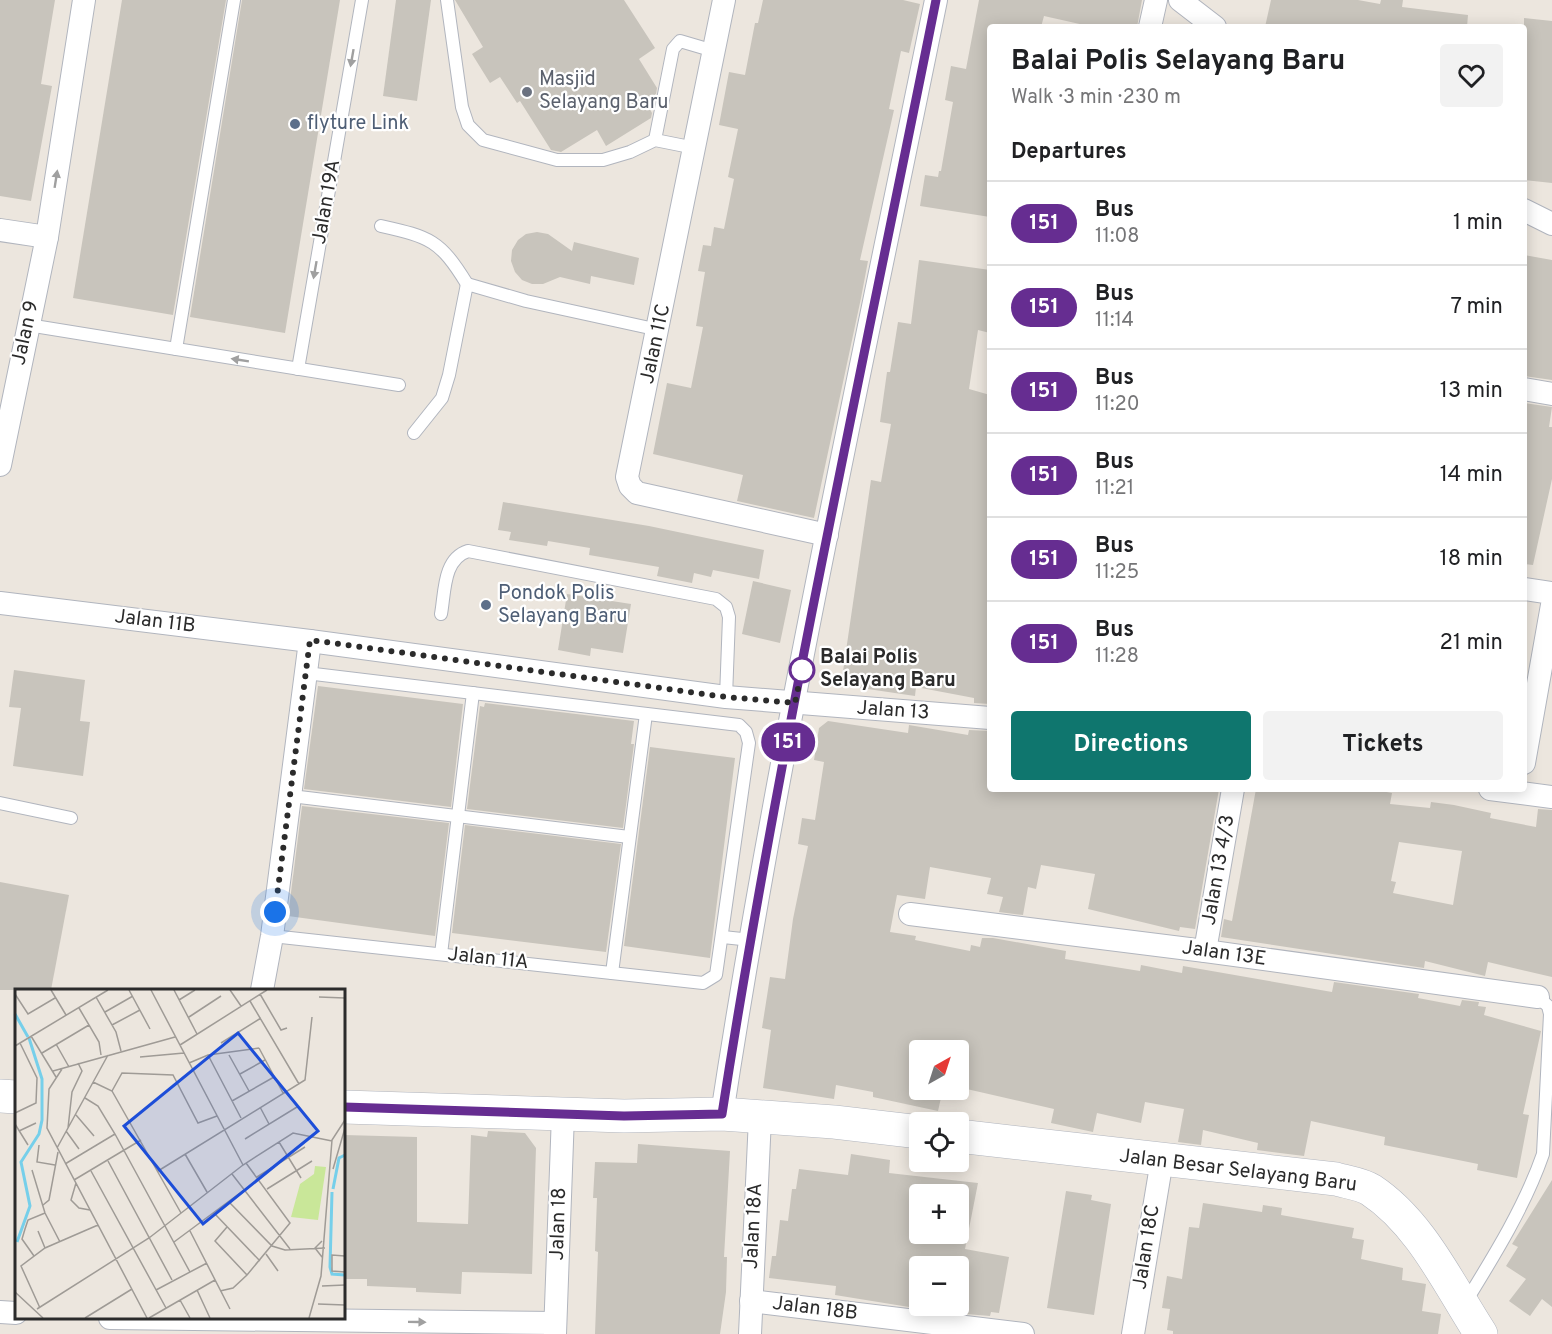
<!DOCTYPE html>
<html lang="en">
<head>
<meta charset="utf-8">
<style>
  :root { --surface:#fff; --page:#f2f2f2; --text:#202124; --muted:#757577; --line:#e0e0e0; --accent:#0f766e }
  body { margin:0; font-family:Overpass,sans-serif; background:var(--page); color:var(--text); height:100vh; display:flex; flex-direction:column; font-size:22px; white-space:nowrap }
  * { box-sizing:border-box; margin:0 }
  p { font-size:20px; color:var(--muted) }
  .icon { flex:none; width:33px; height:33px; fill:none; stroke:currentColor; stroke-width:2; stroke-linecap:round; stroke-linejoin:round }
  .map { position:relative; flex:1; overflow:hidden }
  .drawer { position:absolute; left:987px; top:24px; width:540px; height:768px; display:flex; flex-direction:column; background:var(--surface); border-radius:6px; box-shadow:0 3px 15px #0003 }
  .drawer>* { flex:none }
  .badge { padding:0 12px; border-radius:20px; font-size:21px; line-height:39px }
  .needle { width:39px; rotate:39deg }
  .controls { position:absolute; left:909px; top:1040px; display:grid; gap:12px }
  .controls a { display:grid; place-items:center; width:60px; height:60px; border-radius:6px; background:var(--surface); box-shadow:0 3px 15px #0003; font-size:30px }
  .you { position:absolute; width:30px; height:30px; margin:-15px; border:4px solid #fff; border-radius:50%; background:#1a73e8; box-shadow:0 0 0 9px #1a73e833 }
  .map>.badge { position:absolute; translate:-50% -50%; box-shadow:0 0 0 3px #fff }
  h2 { padding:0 24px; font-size:22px; line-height:54px }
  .round { display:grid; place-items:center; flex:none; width:63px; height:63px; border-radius:6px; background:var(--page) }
  .summary { display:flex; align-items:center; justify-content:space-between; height:102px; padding:0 24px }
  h1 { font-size:28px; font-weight:700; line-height:45px }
  .button { display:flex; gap:12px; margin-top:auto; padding:12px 24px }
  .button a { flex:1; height:69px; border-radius:6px; background:var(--accent); color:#fff; font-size:24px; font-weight:700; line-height:69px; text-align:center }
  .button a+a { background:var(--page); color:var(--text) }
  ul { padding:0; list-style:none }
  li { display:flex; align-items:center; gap:18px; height:84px; padding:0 24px; border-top:2px solid var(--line) }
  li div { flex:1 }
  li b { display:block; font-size:22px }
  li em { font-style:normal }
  li .badge { min-width:66px; font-weight:700; text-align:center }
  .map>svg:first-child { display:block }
  .building { fill:#c8c4bc; fill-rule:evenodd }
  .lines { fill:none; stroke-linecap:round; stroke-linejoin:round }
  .lane-casing { stroke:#b1b5be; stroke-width:14 }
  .street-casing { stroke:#b1b5be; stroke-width:24 }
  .secondary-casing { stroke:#b1b5be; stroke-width:34 }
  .lane { stroke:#fff; stroke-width:12 }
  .street { stroke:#fff; stroke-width:22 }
  .secondary { stroke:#fff; stroke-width:33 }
  .oneway { fill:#a0a0a0 }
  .line-casing { stroke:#fff; stroke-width:14 }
  .line { stroke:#662d91; stroke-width:9 }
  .walk { stroke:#2b2b2b; stroke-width:6; stroke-dasharray:0 10.8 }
  .worship-dot { fill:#6b7280; stroke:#fff; stroke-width:2 }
  .service-dot { fill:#5c6f8a; stroke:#fff; stroke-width:2 }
  .stop-dot { fill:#fff; stroke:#662d91; stroke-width:3 }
  .labels { text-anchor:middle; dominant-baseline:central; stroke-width:4.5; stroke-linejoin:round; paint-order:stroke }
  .worship-label { font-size:20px; fill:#5b616d; stroke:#fff; text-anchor:start }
  .service-label { font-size:20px; fill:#4e5e75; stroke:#fff; text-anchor:start }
  .street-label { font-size:20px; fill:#2b2b2b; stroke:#fff }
  .stop-label { font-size:20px; font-weight:bold; fill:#2b2b2b; stroke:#fff; text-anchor:start }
  .inset-river { fill:none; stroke:#76cfea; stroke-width:3 }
  .inset-road { fill:none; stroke:#9f9b96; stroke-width:1.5 }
  .view { fill:#1d4ed8; fill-opacity:0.15; stroke:#1d4ed8; stroke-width:3 }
  .inset-edge { fill:none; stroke:#2b2b2b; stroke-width:3 }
</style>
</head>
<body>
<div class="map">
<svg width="1552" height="1334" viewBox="0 0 1552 1334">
  <rect width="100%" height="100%" fill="#ece6de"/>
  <g class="building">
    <path d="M0 0H55L41 84 52 86 31 201 0 196Z"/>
    <path d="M122 0H226L173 315 73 298Z"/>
    <path d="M242 0H340L285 333 190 317Z"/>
    <path d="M396 0H431L417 101 383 96Z"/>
    <path d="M455 0H624L655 48 639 59 657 88 656 94 645 101 652 113 651 118 606 146 597 130 561 152 551 150 520 101 517 103 500 77 490 83 472 54 483 47Z"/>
    <path d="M763 0H903L920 4 909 53 901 51 889 109 894 110 860 260 868 261 861 298 814 518 737 501 743 475 653 454 667 383 691 388 703 327 696 326 705 272 698 271 703 245 711 246 714 227 724 229 734 179 728 177 738 129 719 125 729 72 745 75 755 23H758Z"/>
    <path d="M979 0H1142L1137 27H1093L1044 16 1041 27H990V217L920 206 925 175 938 177 939 171H941L953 102 945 100 951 66 966 69Z"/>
    <path d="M1271 0H1358L1380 4 1381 0H1403L1402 7 1468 15 1467 27H1265Z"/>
    <path d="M1524 18 1552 21V183L1524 180Z"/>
    <path d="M537 232 548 234 572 251 574 242 639 258 634 285 591 276 590 284 560 277 543 284H532L522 280 515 272 511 261 512 250 518 240 526 234Z"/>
    <path d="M1524 255 1552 260V380L1524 376Z"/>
    <path d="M919 260 990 270V333L978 330 969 389 990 395V704L974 703V698L916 687 915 696 841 685 871 480 881 482 891 424 880 422 887 372H890L898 322 911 324Z"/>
    <path d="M1524 403 1552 407 1549 427H1552V479L1533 565 1524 564Z"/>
    <path d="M503 502 649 526 764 550 759 579 713 570 711 577 694 573 692 583 657 576 659 567 589 555 590 548 548 541 547 546 509 540 511 532 498 530Z"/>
    <path d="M753 581 791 590 780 643 742 634Z"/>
    <path d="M567 594 631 604 623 653 591 648 590 656 558 650Z"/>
    <path d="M14 670 85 680 80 721 90 722 83 776 13 766 21 708 9 707Z"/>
    <path d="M318 686 463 704 451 807 304 789Z"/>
    <path d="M485 703 634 721 631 744H634L623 828 467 809 480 706 484 707Z"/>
    <path d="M828 721 908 733 909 725 968 735 969 730 990 731V789H1219L1195 929 1180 927 1179 931 1088 909 1095 874 1041 865 1036 889 1028 887 1023 915 999 912 1003 897 987 894 991 878 930 867 925 899 897 895 890 932 916 936 915 940 970 951 971 945 980 947 982 938H993L1066 951 1065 959 1140 971 1141 965 1182 973 1183 966 1332 992 1334 982 1419 994 1418 998 1460 1006 1462 1000 1479 1002 1478 1006 1486 1007 1484 1015 1541 1031 1523 1114 1529 1115 1517 1178 1477 1170 1478 1164 1384 1145 1385 1137 1311 1121 1304 1156 1257 1150 1258 1143 1203 1130 1201 1145 1178 1142 1184 1109 1145 1102 1141 1123 1097 1113 1093 1132 1051 1123 1054 1109 958 1087V1050H920V1089H943L938 1111 873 1097V1092L836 1085 834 1099 763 1088 771 1030 762 1028 770 977 785 979 793 919 808 846 798 844 802 818 815 820 824 762 814 760 819 728Z"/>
    <path d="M650 747 735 758 710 958 624 946Z"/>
    <path d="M1256 789H1370L1392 793 1390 804 1430 808 1431 802 1454 805 1491 813 1490 818 1536 827 1538 809 1552 810V977L1488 962 1485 976 1425 961 1424 968 1221 937 1224 919 1232 921ZM1399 842 1462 851 1453 905 1393 893 1396 882 1391 881Z"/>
    <path d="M302 806 449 823 435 936 288 916Z"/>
    <path d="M465 825 621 844 606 952 452 933Z"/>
    <path d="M0 882 69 895 51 990H0Z"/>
    <path d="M488 1131 525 1133 536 1148 532 1274 462 1272 461 1294 416 1292V1288L367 1286V1279H344V1135L417 1137V1222L468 1224 471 1135 487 1137Z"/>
    <path d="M638 1144 730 1151 724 1257H727L726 1292 720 1334H595L598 1252 595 1251 597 1198H593L595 1162 637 1163Z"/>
    <path d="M851 1154 890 1160 889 1173 978 1183 965 1249 1009 1257 999 1313 991 1312 990 1316 966 1314 967 1307 959 1306 965 1266H918L909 1307 835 1295 836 1286 769 1278 772 1256H776L780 1220 788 1221 792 1189H796L799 1169 848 1175ZM920 1194H958V1233H920Z"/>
    <path d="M1552 1180V1307L1542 1299 1530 1316 1509 1301 1526 1279 1506 1266 1518 1247 1512 1244Z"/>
    <path d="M1066 1191 1092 1195 1091 1200 1111 1204 1094 1315 1047 1308Z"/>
    <path d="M1203 1203 1262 1212 1263 1205 1282 1208 1281 1215 1354 1228 1352 1238 1364 1240 1361 1259 1403 1268 1402 1280 1426 1284 1422 1311 1441 1314 1438 1334H1173V1331L1167 1330 1170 1309 1162 1308 1167 1276 1182 1279 1189 1227 1199 1228Z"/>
  </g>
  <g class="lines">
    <g class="lane-casing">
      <g id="lane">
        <path d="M447 0 462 107 468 125 483 140 557 160H603L630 152 655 140 695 148"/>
        <path d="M655 140 673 49 680 41 714 51"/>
        <path d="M381 226C430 237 440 240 467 284"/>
        <path d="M28 325 399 385"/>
        <path d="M176 349 234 0"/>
        <path d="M298 369 362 0"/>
        <path d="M414 433 442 398 449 375 467 284 526 301 659 330"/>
        <path d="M441 614C445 592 443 559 468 551L716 599 726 607 729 617 726 697"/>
        <path d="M291 796 629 837"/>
        <path d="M0 803 71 818"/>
        <path d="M272 936 703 983 716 975 749 743 746 732 739 725 306 673"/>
        <path d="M723 937 751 940"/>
        <path d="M441 954 473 693"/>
        <path d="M612 973 646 714"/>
        <path d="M1465 1303C1494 1256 1525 1206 1543 1154L1550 1014 1548 1006 1538 997"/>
      </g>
    </g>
    <g class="street-casing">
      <g id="street">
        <path d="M724 0 627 477 630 486 637 493 827 535"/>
        <path d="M1180 0 1215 27"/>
        <path d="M1150 27 1156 0"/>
        <path d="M1524 210 1552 224"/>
        <path d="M0 230 47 237"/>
        <path d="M1524 389 1552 394"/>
        <path d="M0 465 47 237 84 0"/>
        <path d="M1524 589 1552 593"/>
        <path d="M0 603 310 641 726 697 990 718"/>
        <path d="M1524 763 1552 605"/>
        <path d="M1490 789 1552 797"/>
        <path d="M910 914 1205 951 1538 997"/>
        <path d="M1205 951 1233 789"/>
        <path d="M262 990 272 936 310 641"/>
        <path d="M722 1114C779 741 861 370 936 0"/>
        <path d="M751 1301 1023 1334"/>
        <path d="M0 1312 16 1313"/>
        <path d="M110 1318 555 1323"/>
        <path d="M555 1334 563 1114"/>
        <path d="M750 1334 760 1118"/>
        <path d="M1133 1334 1162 1160"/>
      </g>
    </g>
    <g class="secondary-casing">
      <g id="secondary">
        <path d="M0 1096 16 1097"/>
        <path d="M344 1107 624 1116 722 1114 834 1122 920 1132"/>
        <path d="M958 1136 1336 1179C1346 1182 1362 1184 1371 1190 1421 1223 1449 1285 1481 1334"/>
      </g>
    </g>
    <use href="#lane" class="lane"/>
    <use href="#street" class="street"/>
    <use href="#secondary" class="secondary"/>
  </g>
  <defs><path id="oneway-solid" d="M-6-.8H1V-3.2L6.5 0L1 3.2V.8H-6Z" transform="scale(1.5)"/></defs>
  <g class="oneway">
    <use href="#oneway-solid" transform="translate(352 58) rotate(100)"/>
    <use href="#oneway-solid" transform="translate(56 179) rotate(-81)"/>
    <use href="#oneway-solid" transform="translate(315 270) rotate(100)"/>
    <use href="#oneway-solid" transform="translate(240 360) rotate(-171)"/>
    <use href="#oneway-solid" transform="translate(417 1322) rotate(1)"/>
  </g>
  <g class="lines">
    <g class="line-casing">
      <path id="line" d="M344 1107 624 1116 722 1114C780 741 862 371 936 0"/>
    </g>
    <use href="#line" class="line"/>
    <path class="walk" d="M275 912 310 640 726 697 795 703 802 670"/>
  </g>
  <circle class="worship-dot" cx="527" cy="92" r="6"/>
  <g class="service-dot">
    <circle cx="295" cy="124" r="6"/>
    <circle cx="486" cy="605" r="6"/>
  </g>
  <circle class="stop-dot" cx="802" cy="670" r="12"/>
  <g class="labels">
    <g class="worship-label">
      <text x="539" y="80">Masjid<tspan x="539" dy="23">Selayang Baru</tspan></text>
    </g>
    <g class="service-label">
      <text x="307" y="124">flyture Link</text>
      <text x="498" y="594">Pondok Polis<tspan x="498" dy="23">Selayang Baru</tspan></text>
    </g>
    <g class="street-label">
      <text transform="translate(327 202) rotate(-80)">Jalan 19A</text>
      <text transform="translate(26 333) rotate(-78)">Jalan 9</text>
      <text transform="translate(656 344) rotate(-78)">Jalan 11C</text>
      <text transform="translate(155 622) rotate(7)">Jalan 11B</text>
      <text transform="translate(893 711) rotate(4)">Jalan 13</text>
      <text transform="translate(1219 870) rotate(-80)">Jalan 13 4/3</text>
      <text transform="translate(1224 954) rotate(8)">Jalan 13E</text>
      <text transform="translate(488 959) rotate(6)">Jalan 11A</text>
      <text transform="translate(1238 1171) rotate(7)">Jalan Besar Selayang Baru</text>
      <text transform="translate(559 1224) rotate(-88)">Jalan 18</text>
      <text transform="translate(754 1226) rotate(-87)">Jalan 18A</text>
      <text transform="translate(1147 1247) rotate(-81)">Jalan 18C</text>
      <text transform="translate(815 1309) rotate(7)">Jalan 18B</text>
    </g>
    <g class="stop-label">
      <text x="820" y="658">Balai Polis<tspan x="820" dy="23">Selayang Baru</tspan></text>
    </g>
  </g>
  <g transform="translate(15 989)">
    <rect width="330" height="330" fill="#ece6de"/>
    <path d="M300 177 311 178 303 231 276 228 285 195 299 185Z" fill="#c9e799"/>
    <path class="inset-river" d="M0 25 13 48M318 200 324 169 330 166M317 203 315 278 317 285 330 286M2 253 15 217 6 173 24 145 27 131V90L14 49"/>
    <path class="inset-road" d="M36 1 51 26M114 1 135 40M136 1 228 176M159 1 182 45M215 1 226 17M0 5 13 25 40 9M245 5 266 41 272 39M81 8 101 43 106 62M304 8 330 9M164 11 180 1M235 12 284 95M64 19 84 53 86 66M90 23 118 7M174 28 206 7M97 36 125 21M16 47 41 88M206 54 246 29M41 55 54 78M165 56 252 1M0 57 93 1M244 59 268 104M27 64 74 36M193 66 226 129M214 66 234 102M125 68 169 64M174 74 193 66 244 59M47 80 34 100 32 139 132 329M38 82 160 48M225 85 250 71M78 93 97 102 166 224M97 102 107 84 158 86 183 134 202 127M70 109 83 117 100 145 175 283M217 112 259 88M245 118 254 135M0 124 21 114 22 89 5 54M61 126 79 147M0 135 13 156M53 139 57 103 67 82 63 74M4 142 21 134M51 142 64 160M230 150 282 118M264 153 286 189M24 156 22 173 40 176M42 159 93 66M170 165 192 203M93 172 157 291M50 175 100 145M318 180 330 139M17 181 30 224 45 253M76 182 151 319M143 182 290 91 297 28M217 185 275 260M242 188 290 158M59 191 126 151M61 194 56 211 64 219 75 221M252 200 297 172M214 213 257 257 270 261 310 259M28 216 34 211 43 163M199 224 245 272M212 238 200 252 232 286M23 242 30 259M175 242 215 320M159 253 229 201M251 265 263 282M19 267 7 250 10 240 13 231 30 224M330 267 317 266V282L330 283M307 268 300 259 307 252M307 297 330 296M141 301 192 274M182 301 195 329M205 302 218 299 232 286 275 234 231 174M0 303 28 329M165 311 175 329M303 315 330 316M25 319 6 277 30 259 83 236M22 320 134 249 228 176 278 144 317 152M70 329 117 300M134 329 200 291M294 329 306 287 317 151 330 131"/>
    <path class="view" d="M223 44 303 142 188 235 109 137Z"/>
    <rect width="330" height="330" class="inset-edge"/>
  </g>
</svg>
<div class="controls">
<a><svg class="needle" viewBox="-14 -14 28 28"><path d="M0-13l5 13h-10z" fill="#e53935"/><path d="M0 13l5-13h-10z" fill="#757577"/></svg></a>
<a><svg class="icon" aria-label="locate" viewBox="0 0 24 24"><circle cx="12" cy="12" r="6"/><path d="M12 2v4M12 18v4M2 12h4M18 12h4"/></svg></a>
<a>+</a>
<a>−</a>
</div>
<div class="you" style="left:275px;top:912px"></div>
<b class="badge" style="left:788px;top:742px;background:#662d91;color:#fff">151</b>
<section class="drawer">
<div class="summary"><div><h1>Balai Polis Selayang Baru</h1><p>Walk · 3 min · 230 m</p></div><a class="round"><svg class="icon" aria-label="heart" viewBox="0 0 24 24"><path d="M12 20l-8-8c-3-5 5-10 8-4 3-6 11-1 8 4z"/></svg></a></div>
<h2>Departures</h2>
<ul>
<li><span class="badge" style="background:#662d91;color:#fff">151</span><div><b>Bus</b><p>11:08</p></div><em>1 min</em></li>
<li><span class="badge" style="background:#662d91;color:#fff">151</span><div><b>Bus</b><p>11:14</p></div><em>7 min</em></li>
<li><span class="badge" style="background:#662d91;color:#fff">151</span><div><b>Bus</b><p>11:20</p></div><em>13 min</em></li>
<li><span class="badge" style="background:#662d91;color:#fff">151</span><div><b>Bus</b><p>11:21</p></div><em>14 min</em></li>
<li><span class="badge" style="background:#662d91;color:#fff">151</span><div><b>Bus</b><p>11:25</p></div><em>18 min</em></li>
<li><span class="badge" style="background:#662d91;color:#fff">151</span><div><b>Bus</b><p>11:28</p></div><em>21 min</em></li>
</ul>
<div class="button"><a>Directions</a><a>Tickets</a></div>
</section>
</div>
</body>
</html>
